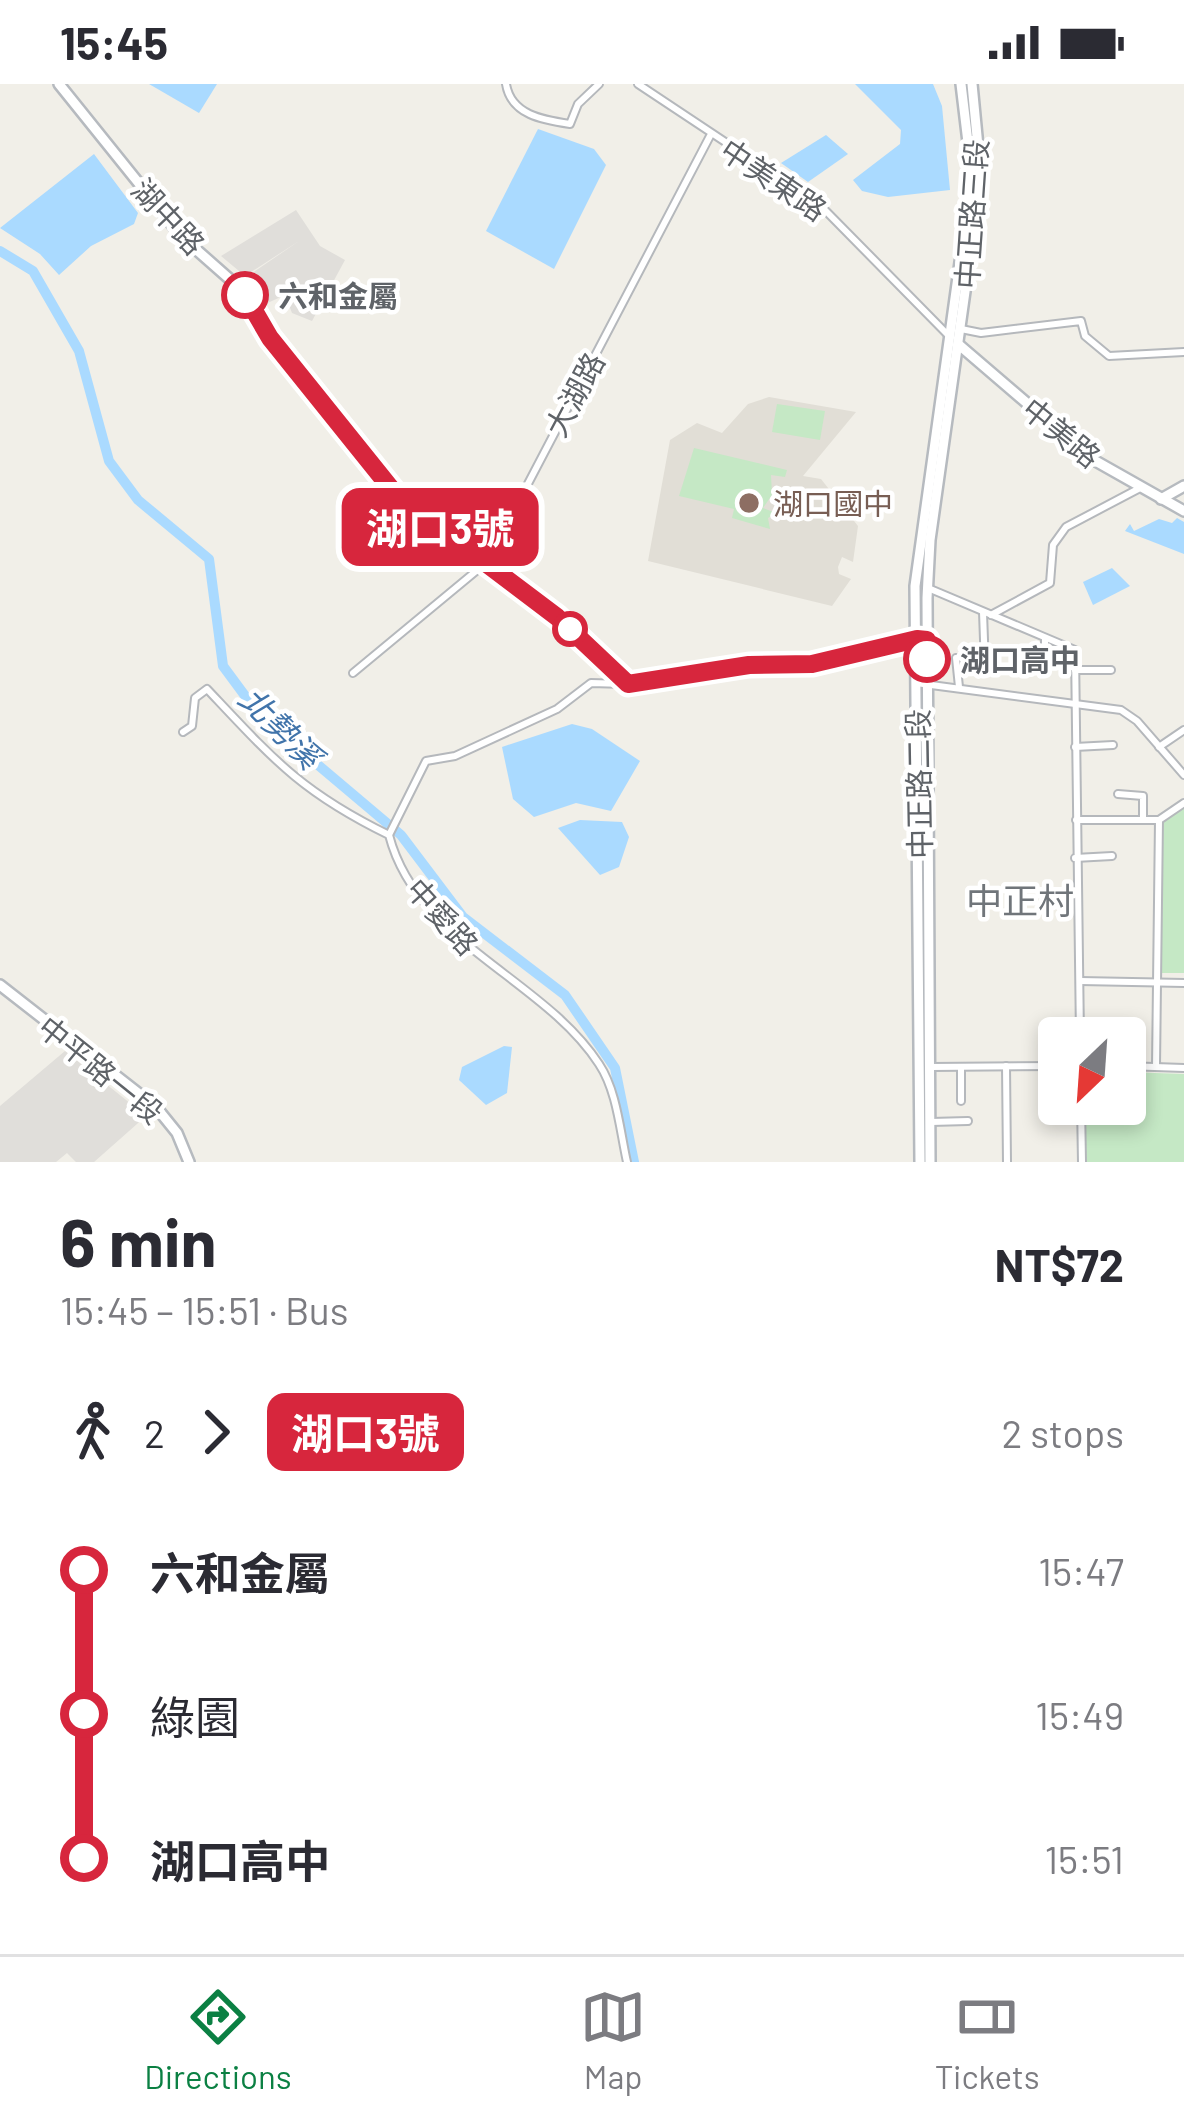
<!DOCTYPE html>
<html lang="en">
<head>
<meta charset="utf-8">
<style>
  :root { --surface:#fff; --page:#f7f7f7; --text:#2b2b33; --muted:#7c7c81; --line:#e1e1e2; --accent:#0b8043 }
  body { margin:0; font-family:Barlow,"Noto Sans TC",sans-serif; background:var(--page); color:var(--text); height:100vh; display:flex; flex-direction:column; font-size:45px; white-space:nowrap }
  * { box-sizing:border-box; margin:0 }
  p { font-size:39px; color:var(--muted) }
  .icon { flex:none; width:66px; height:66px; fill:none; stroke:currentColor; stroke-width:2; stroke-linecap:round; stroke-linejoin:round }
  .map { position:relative; height:1078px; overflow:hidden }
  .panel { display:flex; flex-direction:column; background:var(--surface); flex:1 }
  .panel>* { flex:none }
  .badge { padding:0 24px; border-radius:18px; font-size:42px; line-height:78px }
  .needle { width:78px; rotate:205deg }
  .buttons { position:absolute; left:1038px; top:933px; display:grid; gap:24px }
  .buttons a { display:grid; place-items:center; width:108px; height:108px; border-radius:12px; background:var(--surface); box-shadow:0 6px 18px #0003; font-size:60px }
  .map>.badge { position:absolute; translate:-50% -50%; box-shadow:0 0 0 6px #fff }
  .legs { display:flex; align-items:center; gap:18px; height:132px; padding:0 60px; font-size:39px }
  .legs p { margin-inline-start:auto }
  .overview { display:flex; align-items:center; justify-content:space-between; height:204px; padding:0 60px }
  h1 { font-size:66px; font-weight:700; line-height:90px }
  ul { padding:0 60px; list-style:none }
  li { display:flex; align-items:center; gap:42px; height:144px; font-size:45px }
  li i { display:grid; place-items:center; width:18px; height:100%; margin:0 15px; background:currentColor }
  li i::after { content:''; width:30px; height:30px; margin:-15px; border:9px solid; border-radius:50%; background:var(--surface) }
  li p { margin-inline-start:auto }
  li:first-child i { background:linear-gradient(#0000 50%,currentColor 0) }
  li:last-child i { background:linear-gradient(currentColor 50%,#0000 0) }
  .status { display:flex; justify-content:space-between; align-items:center; height:84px; padding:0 60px; background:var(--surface); direction:ltr }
  .status svg { height:33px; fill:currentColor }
  .tabs { display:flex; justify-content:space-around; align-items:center; height:168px; border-top:3px solid var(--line); background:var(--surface); font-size:33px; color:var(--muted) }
  .tabs a { display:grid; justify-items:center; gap:6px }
  .tabs .on { color:var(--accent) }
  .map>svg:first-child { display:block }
  .industrial { fill:#e0deda }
  .education { fill:#e1ded6 }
  .green { fill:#c5e8c5 }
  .water { fill:#aadaff }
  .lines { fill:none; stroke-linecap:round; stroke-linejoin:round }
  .river { stroke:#aadaff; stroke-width:10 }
  .street-casing { stroke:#b5b8bc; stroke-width:10 }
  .secondary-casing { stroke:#b6babf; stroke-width:14 }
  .street { stroke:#fff; stroke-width:6 }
  .secondary { stroke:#fff; stroke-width:9 }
  .line-1-casing { stroke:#fff; stroke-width:27 }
  .line-1 { stroke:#d7263d; stroke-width:18 }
  .stop-1-dot { fill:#fff; stroke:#d7263d; stroke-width:6 }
  .education-dot { fill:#8d6e63; stroke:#fff; stroke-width:4.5 }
  .labels { text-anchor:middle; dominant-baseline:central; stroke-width:9; stroke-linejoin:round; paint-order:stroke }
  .street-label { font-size:30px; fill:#5f6368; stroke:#fff }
  .stop-label { font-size:30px; font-weight:bold; fill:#5f6368; stroke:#fff; text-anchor:start }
  .education-label { font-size:30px; fill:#785e54; stroke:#fff; text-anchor:start }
  .water-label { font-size:33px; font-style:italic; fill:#4174aa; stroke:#fff }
  .quarter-label { font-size:36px; fill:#70757a; stroke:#fff }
</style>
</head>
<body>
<div class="status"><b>15:45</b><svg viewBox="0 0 49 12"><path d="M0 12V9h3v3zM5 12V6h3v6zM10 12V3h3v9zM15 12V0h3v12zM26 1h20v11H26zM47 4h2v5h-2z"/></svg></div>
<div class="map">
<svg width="1184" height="1078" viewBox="0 0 1184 1078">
  <rect width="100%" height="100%" fill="#f1efe8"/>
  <g class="industrial">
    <path d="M296 126 320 162 345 176 312 237 292 229 285 211 261 222 245 194 299 157 245 192 221 172Z"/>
    <path d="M65 967 146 1032 94 1078H76L67 1069 56 1078H0V1022Z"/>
  </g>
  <path class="education" d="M769 313 856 328 803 392 821 395 858 442 853 478 842 473 838 483 839 490 851 495 832 522 648 477 670 356 697 339 722 349 748 320Z"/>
  <g class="green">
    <path d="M777 320 825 327 820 356 772 348Z"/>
    <path d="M694 364 787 386 785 393 771 391 772 411 763 424 776 429 768 434 770 445 732 434 734 425 679 412Z"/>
    <path d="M1184 722V889H1161L1163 737Z"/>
    <path d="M1125 988 1184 990V1078H1085V1020H1125Z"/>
  </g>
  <g class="water">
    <path d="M149 0H217L199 29Z"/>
    <path d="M855 0H933L942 22 950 106 888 113 862 107 853 96 900 60 901 46Z"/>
    <path d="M538 45 594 65 606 81 554 185 486 147Z"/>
    <path d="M826 51 848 70 808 98 781 79Z"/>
    <path d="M94 70 138 129 134 140 91 162 59 191 40 170 0 144Z"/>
    <path d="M1177 434 1184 438V470L1125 447 1130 440 1134 447 1159 435 1172 439Z"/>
    <path d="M1112 484 1130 502 1093 521 1083 498Z"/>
    <path d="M572 640 592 645 640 677 611 727 576 719 534 733 513 715 502 663Z"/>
    <path d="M580 736 622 738 629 753 619 783 600 791 558 744Z"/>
    <path d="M504 962 512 963 507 1009 486 1021 459 996 462 983Z"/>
  </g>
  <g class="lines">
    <path class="river" d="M0 167 33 187 79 267 109 377 138 416 209 475 223 582 260 632 401 751 463 833 565 911 615 984 634 1078"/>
    <g class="street-casing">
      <g id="street">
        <path d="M506 0C511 31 543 36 570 40L578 20 599 0"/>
        <path d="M638 0 820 121 950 253"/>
        <path d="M961 245 981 249 1081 237 1085 252 1109 272 1184 268"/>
        <path d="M928 504 1075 566 1080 954"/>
        <path d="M983 528 985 584"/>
        <path d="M991 531 1050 499 1053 461 1066 443 1140 404"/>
        <path d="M1045 554V582"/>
        <path d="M956 574 959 603"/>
        <path d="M1075 586H1111"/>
        <path d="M353 589 487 478 710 52"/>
        <path d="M916 599 1121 626 1137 637 1184 691"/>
        <path d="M183 648 192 642 195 614 207 605C273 675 301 708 389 751 417 859 543 894 599 980 617 1007 620 1047 627 1078"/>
        <path d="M1075 663 1113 661"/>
        <path d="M1159 663 1184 646"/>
        <path d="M1118 710 1143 712V736"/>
        <path d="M1076 736H1159L1184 719"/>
        <path d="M389 751 426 677 455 672 557 625 591 599 625 600"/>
        <path d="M1075 774 1112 772"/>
        <path d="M1080 897 1184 899"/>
        <path d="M1006 982 1007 1078"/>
        <path d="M1125 982 1184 984"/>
        <path d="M1156 982 1159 736"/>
        <path d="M931 983 1059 982"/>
        <path d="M961 1017V983"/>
        <path d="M1081 1020 1082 1078"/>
        <path d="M931 1038 968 1037"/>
      </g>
    </g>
    <g class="secondary-casing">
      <g id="secondary">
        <path d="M59 0 182 153 242 206 270 254 397 412 558 533 629 600 750 581 812 580 895 557 927 556"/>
        <path d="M958 260 1092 375 1184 427"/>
        <path d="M1161 415 1184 402"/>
        <path d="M0 901 156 1023 177 1049 189 1078"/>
        <path d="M920 1078 915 502 972 92 961 0"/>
        <path d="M930 1078 927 514 930 456 981 94 972 0"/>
      </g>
    </g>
    <use href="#street" class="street"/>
    <use href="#secondary" class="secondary"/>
  </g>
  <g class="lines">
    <g class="line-1-casing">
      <path id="line-1" d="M245 211 270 254 397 412 557 533 628 600 749 581 812 580 917 555 927 556V575"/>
    </g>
    <use href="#line-1" class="line-1"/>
  </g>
  <g class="stop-1-dot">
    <circle cx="245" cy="211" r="21"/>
    <circle cx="570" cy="545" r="15"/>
    <circle cx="927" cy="575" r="21"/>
  </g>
  <circle class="education-dot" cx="749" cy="419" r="12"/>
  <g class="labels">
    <g class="street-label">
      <text transform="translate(774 95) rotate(34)">中美東路</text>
      <text transform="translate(971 130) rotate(-86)">中正路三段</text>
      <text transform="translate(169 132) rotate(47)">湖中路</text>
      <text transform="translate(574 310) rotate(-62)">大湖路</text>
      <text transform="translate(1062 348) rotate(39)">中美路</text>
      <text transform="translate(918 700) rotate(-91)">中正路二段</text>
      <text transform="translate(443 832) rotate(48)">中愛路</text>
      <text transform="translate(101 985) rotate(39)">中平路一段</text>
    </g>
    <g class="stop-label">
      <text x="278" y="211">六和金屬</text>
      <text x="960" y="575">湖口高中</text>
    </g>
    <g class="education-label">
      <text x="773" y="419">湖口國中</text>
    </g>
    <g class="water-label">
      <text transform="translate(281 643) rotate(45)">北勢溪</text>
    </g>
    <g class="quarter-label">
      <text x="1020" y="815">中正村</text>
    </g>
  </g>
</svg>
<div class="buttons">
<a><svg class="needle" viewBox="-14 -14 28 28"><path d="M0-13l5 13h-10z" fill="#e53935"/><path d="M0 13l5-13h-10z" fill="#7c7c81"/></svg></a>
</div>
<b class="badge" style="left:440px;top:443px;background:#d7263d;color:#fff">湖口3號</b>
</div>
<section class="panel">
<div class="overview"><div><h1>6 min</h1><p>15:45 – 15:51 · Bus</p></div><b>NT$72</b></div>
<div class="legs"><svg class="icon" aria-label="walk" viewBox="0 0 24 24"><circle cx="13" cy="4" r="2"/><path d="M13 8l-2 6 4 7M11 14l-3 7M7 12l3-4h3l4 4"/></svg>2<svg class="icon" aria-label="forward" viewBox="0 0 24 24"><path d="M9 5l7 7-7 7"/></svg><b class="badge" style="background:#d7263d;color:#fff">湖口3號</b><p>2 stops</p></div>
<ul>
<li><i style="color:#d7263d"></i><b>六和金屬</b><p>15:47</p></li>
<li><i style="color:#d7263d"></i><span>綠園</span><p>15:49</p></li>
<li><i style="color:#d7263d"></i><b>湖口高中</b><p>15:51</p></li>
</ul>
</section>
<nav class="tabs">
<a class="on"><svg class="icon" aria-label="directions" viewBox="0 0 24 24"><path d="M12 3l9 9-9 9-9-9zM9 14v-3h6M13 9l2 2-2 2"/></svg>Directions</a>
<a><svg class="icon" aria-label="map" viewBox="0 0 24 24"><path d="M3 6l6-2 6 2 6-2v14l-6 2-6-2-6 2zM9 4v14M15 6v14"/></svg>Map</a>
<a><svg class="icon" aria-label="tickets" viewBox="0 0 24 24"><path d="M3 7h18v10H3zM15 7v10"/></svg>Tickets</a>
</nav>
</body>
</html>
